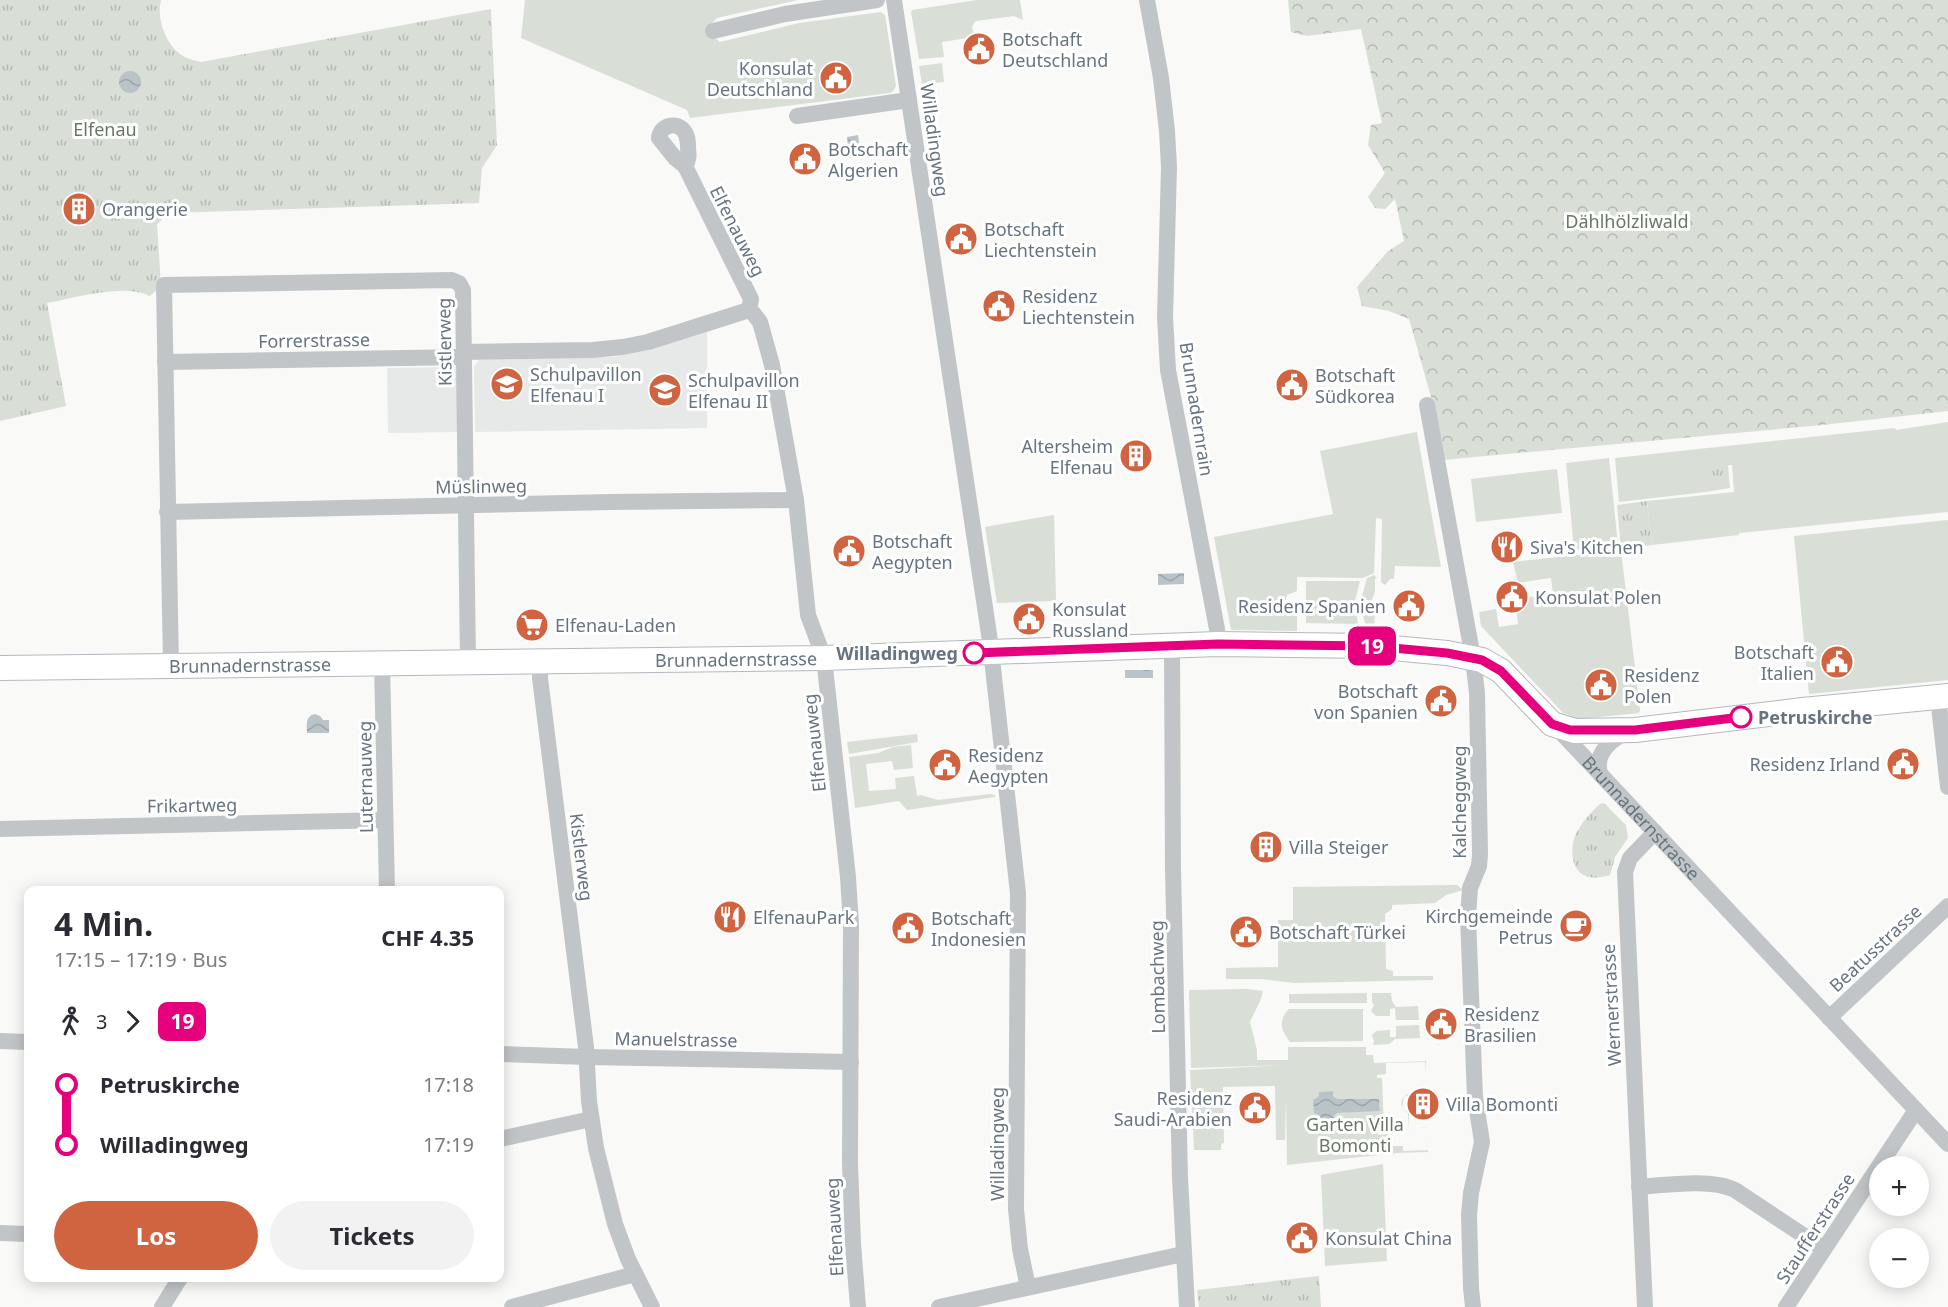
<!DOCTYPE html>
<html lang="de">
<head>
<meta charset="utf-8">
<style>
  :root { --surface:#fff; --page:#f2f2f3; --text:#2b2b33; --muted:#7c7c81; --accent:#d06441 }
  body { margin:0; font-family:"Noto Sans",sans-serif; background:var(--page); color:var(--text); height:100vh; display:flex; flex-direction:column; font-size:22px; white-space:nowrap }
  * { box-sizing:border-box; margin:0 }
  p { font-size:20px; color:var(--muted) }
  .icon { flex:none; width:33px; height:33px; fill:none; stroke:currentColor; stroke-width:2; stroke-linecap:round; stroke-linejoin:round }
  .map { position:relative; flex:1; overflow:hidden }
  .side { position:absolute; left:24px; top:886px; width:480px; height:396px; display:flex; flex-direction:column; background:var(--surface); border-radius:12px; box-shadow:0 3px 15px #0003 }
  .side>* { flex:none }
  .badge { padding:0 12px; border-radius:9px; font-size:21px; line-height:39px }
  .buttons { position:absolute; left:1869px; top:1156px; display:grid; gap:12px }
  .buttons a { display:grid; place-items:center; width:60px; height:60px; border-radius:50%; background:var(--surface); box-shadow:0 3px 15px #0003; font-size:30px }
  .map>.badge { position:absolute; translate:-50% -50%; box-shadow:0 0 0 3px #fff }
  .legs { display:flex; align-items:center; gap:9px; height:66px; padding:0 30px; font-size:20px }
  .legs p { margin-inline-start:auto }
  .summary { display:flex; align-items:center; justify-content:space-between; height:102px; padding:0 30px }
  h1 { font-size:33px; font-weight:700; line-height:45px }
  .cta { display:flex; gap:12px; margin-top:auto; padding:12px 30px }
  .cta a { flex:1; height:69px; border-radius:36px; background:var(--accent); color:#fff; font-size:24px; font-weight:700; line-height:69px; text-align:center }
  .cta a+a { background:var(--page); color:var(--text) }
  ul { padding:0 30px; list-style:none }
  li { display:flex; align-items:center; gap:21px; height:60px; font-size:22px }
  li i { display:grid; place-items:center; width:9px; height:100%; margin:0 8px; background:currentColor }
  li i::after { content:''; width:15px; height:15px; margin:-8px; border:4px solid; border-radius:50%; background:var(--surface) }
  li p { margin-inline-start:auto }
  li:first-child i { background:linear-gradient(#0000 50%,currentColor 0) }
  li:last-child i { background:linear-gradient(currentColor 50%,#0000 0) }
  .map>svg:first-child { display:block }
  .built { fill:#e7e8e8 }
  .grass { fill:url(#grass-tufts) }
  .forest { fill:url(#forest-crowns) }
  .garden { fill:#d9ded7; fill-rule:evenodd }
  .water { fill:url(#water-waves) }
  .lines { fill:none; stroke-linecap:round; stroke-linejoin:round }
  .secondary-casing { stroke:#b4b8bd; stroke-width:26 }
  .street { stroke:#c1c5c8; stroke-width:16 }
  .secondary { stroke:#fff; stroke-width:24 }
  .line-1-casing { stroke:#fff; stroke-width:14 }
  .line-1 { stroke:#e6007e; stroke-width:9 }
  .stop-1-dot { fill:#fff; stroke:#e6007e; stroke-width:3 }
  .labels { text-anchor:middle; dominant-baseline:central; stroke-width:6; stroke-linejoin:round; paint-order:stroke }
  .poi-label { font-size:18px; fill:#67747f; stroke:#fff; text-anchor:start }
  .park-label { font-size:18px; fill:#697866; stroke:#fff }
  .street-label { font-size:18px; fill:#67747f; stroke:#fff }
  .stop-label { font-size:18px; font-weight:bold; fill:#67747f; stroke:#fff; text-anchor:end }
</style>
</head>
<body>
<div class="map">
<svg width="1948" height="1307" viewBox="0 0 1948 1307">
  <defs>
    <pattern id="grass-tufts" width="24" height="20" patternUnits="userSpaceOnUse" patternTransform="scale(1.5)"><rect width="24" height="20" fill="#d9ded7"/><path d="M3 7l-1-3M5 7V3M7 7l1-3M15 17l-1-3M17 17v-4M19 17l1-3" fill="none" stroke="#b4b9b4"/></pattern>
    <pattern id="forest-crowns" width="20" height="18" patternUnits="userSpaceOnUse" patternTransform="scale(1.5)"><rect width="20" height="18" fill="#d9ded7"/><path d="M2 6a3 3 0 1 1 6 0M12 15a3 3 0 1 1 6 0" fill="none" stroke="#b4b9b4"/></pattern>
    <pattern id="water-waves" width="16" height="10" patternUnits="userSpaceOnUse" patternTransform="scale(1.5)"><rect width="16" height="10" fill="#bac4c8"/><path d="M0 5q4-4 8 0t8 0" fill="none" stroke="#9ba4a8"/></pattern>
  </defs>
  <rect width="100%" height="100%" fill="#f9f9f8"/>
  <g class="built">
    <path d="M707 332V428L475 432 474 367 479 360 614 357 648 350Z"/>
    <path d="M456 367 459 432 388 433 387 368Z"/>
  </g>
  <g class="grass">
    <path d="M0 0H161C156 20 167 50 187 58 191 60 197 61 201 62L491 9 497 145 482 168 479 203 169 213 157 224 161 286 150 296C122 283 76 298 47 303L66 406 0 421Z"/>
    <path d="M1728 465 1730 488 1706 492 1703 468Z"/>
    <path d="M1647 501 1652 545 1621 549 1617 505Z"/>
    <path d="M1604 803 1626 825 1628 838 1615 857 1610 875C1603 877 1594 879 1586 876 1570 870 1570 847 1576 834 1582 822 1591 812 1600 804Z"/>
    <path d="M1319 1276 1321 1307H1199L1197 1290Z"/>
  </g>
  <path class="forest" d="M1288 0H1948V411L1822 425 1443 460 1433 404 1409 319 1389 311 1362 306 1357 287 1388 251 1404 241 1395 199 1385 209 1375 208 1368 197 1385 173 1368 145 1371 125 1382 123 1361 29 1307 36 1291 32Z"/>
  <g class="garden">
    <path d="M525 0H798L717 18 712 23 715 38 720 42 799 23 881 12 885 15 896 86 893 91 890 93 690 118 687 110 521 38Z"/>
    <path d="M977 0H1020L1023 20 1014 16 976 21 972 26 974 37 942 42 944 57 919 59 911 12 912 10Z"/>
    <path d="M942 63 944 82 922 84 919 66Z"/>
    <path d="M1948 422V512L1739 533V535L1652 545 1647 501 1734 492 1732 465 1704 468 1706 492 1619 502 1615 458 1895 428 1896 430Z"/>
    <path d="M1417 432 1441 567 1395 566 1394 579H1390L1385 585 1381 582 1382 519 1376 518 1374 573 1363 578 1297 577V591L1287 595 1285 603 1289 611 1297 613V631L1231 630 1214 537 1333 514 1320 451Z"/>
    <path d="M1609 458 1618 545 1574 550 1566 463Z"/>
    <path d="M1557 469 1562 513 1476 522 1471 479Z"/>
    <path d="M1054 515 1056 601 997 603 985 527Z"/>
    <path d="M1948 520V680L1809 694 1794 536Z"/>
    <path d="M1621 550 1640 710 1639 713 1579 719 1563 713 1481 626 1479 612 1496 609 1499 627 1518 624 1515 599 1553 594 1551 578 1518 583 1513 562Z"/>
    <path d="M1374 575 1377 578 1375 579V591L1372 600H1361L1367 578Z"/>
    <path d="M1306 581H1360L1355 601 1358 624 1306 623Z"/>
    <path d="M1361 607H1371L1375 615 1374 627H1366Z"/>
    <path d="M917 734 918 742 849 754 847 742Z"/>
    <path d="M911 745 913 768 894 770 892 761 866 764 869 791 896 789 895 778 914 776 917 796 921 795 938 800 990 794 995 795V797L907 810 899 801 855 808 849 757 878 753 893 747Z"/>
    <path d="M1457 885 1463 890 1446 895 1435 903 1392 905V909L1385 914 1386 969 1393 971V976H1433V980L1294 983 1261 979H1226V968L1278 967V920H1293V887Z"/>
    <path d="M1247 989 1263 991 1261 999 1250 1022 1257 1050V1060H1288V1047H1366V1055H1373L1374 1063 1426 1061V1071L1425 1062 1386 1063V1082V1074L1377 1075V1078H1382L1384 1131H1378V1135L1387 1134 1388 1127V1146H1403V1151L1428 1150 1427 1130H1409L1408 1113C1399 1109 1399 1098 1408 1094V1077V1095L1404 1097 1402 1107 1405 1111 1409 1113V1130H1427L1428 1152 1397 1153 1287 1165 1286 1098 1285 1140H1276L1275 1086 1223 1087 1224 1143 1221 1144V1150H1194L1190 1070 1285 1065 1191 1068 1189 990ZM1333 1091V1096L1336 1099H1379L1380 1110 1337 1113 1334 1116 1320 1121 1314 1100 1319 1096V1092Z"/>
    <path d="M1367 993V1003H1289V994Z"/>
    <path d="M1372 993H1391L1392 1001 1396 1007 1418 1006 1419 1020H1396L1395 1008 1390 1009V1016H1376L1371 1011 1374 1005 1372 1002Z"/>
    <path d="M1289 1009H1363V1041L1290 1042C1281 1031 1278 1019 1289 1009Z"/>
    <path d="M1419 1025 1420 1038 1395 1039 1389 1044 1373 1045 1374 1041 1372 1035 1376 1031 1390 1030V1037H1396V1026Z"/>
    <path d="M1383 1164 1387 1261 1325 1266 1321 1175Z"/>
  </g>
  <g class="water">
    <circle cx="130" cy="82" r="11"/>
    <path d="M858 135 861 157 849 158 847 137Z"/>
    <path d="M1184 573V584L1158 585V574Z"/>
    <rect x="1125" y="670" width="28" height="8"/>
    <path d="M315 714 320 716 323 720H329V733H307C307 725 305 716 315 714Z"/>
    <path d="M1333 1091V1096L1337 1099H1379L1380 1111 1337 1113 1334 1116V1121H1320V1116L1314 1113 1313 1100 1319 1096V1092Z"/>
  </g>
  <g class="lines">
    <g class="secondary-casing">
      <g id="secondary">
        <path id="s2" d="M0 668 824 658 1218 644 1371 646 1447 653 1482 660 1501 671 1552 724 1575 731 1635 730 1803 710 1948 696"/>
      </g>
    </g>
    <g class="street">
      <path d="M894 0 990 641 1018 893 1016 1209 1020 1249 1028 1287"/>
      <path d="M1147 0 1161 78 1167 131 1169 167 1165 317 1168 370 1217 629 1218 644"/>
      <path d="M713 31 785 14 877 0"/>
      <path d="M797 116 909 100"/>
      <path d="M685 166 675 158 659 138C660 126 675 121 683 130 688 135 688 142 688 148 689 156 689 160 685 166L751 299 749 310"/>
      <path d="M749 310 753 313 760 322 772 365 796 500 808 615 824 658 848 877 851 925 850 1163 853 1244 858 1307"/>
      <path d="M464 352 592 350 623 347 648 342 749 310"/>
      <path d="M165 362 464 357"/>
      <path d="M1427 405 1473 658 1477 693 1480 854 1479 866 1470 888 1468 917 1475 1097 1482 1142 1471 1193 1469 1215 1471 1288 1473 1307"/>
      <path d="M167 512 611 502 796 500"/>
      <path d="M1172 646 1173 869 1180 1178 1187 1307"/>
      <path d="M540 661V678L586 1047 589 1101 596 1148 615 1224 628 1259 652 1307"/>
      <path d="M382 663 387 891"/>
      <path d="M171 666 164 285 452 280 459 283 463 290 468 661"/>
      <path d="M1938 697 1948 787"/>
      <path id="s1" d="M1555 726 1948 1144"/>
      <path d="M1600 773C1594 753 1612 738 1629 732"/>
      <path d="M0 829 385 820"/>
      <path d="M1829 1018 1948 906"/>
      <path d="M0 1041 28 1042"/>
      <path d="M500 1054 587 1057 851 1062"/>
      <path d="M500 1139 591 1119"/>
      <path d="M1639 1187C1665 1185 1712 1178 1735 1190L1824 1249"/>
      <path d="M0 1233 28 1234"/>
      <path d="M162 1307 180 1278"/>
      <path d="M512 1307 635 1274"/>
      <path d="M939 1307 1183 1254"/>
      <path d="M1645 1307 1625 872 1630 858 1655 832"/>
      <path d="M1786 1307 1916 1110"/>
    </g>
    <use href="#secondary" class="secondary"/>
  </g>
  <g class="lines">
    <g class="line-1-casing">
      <path id="line-1" d="M974 653 1218 644 1371 646 1447 653 1482 660 1501 671 1552 724 1570 730H1635L1741 717"/>
    </g>
    <use href="#line-1" class="line-1"/>
  </g>
  <defs>
    <g id="civic-disc" transform="scale(1.725)"><circle r="9.5" fill="#d06441" stroke="#fff"/><path d="M-.6-6.5H3V-4.5H.6V-3L4-1V1h2V6H-6V1h2V-1L-.6-3ZM-1.2 2.5V6h2.4V2.5Z" fill="#fff"/></g>
    <g id="building-disc" transform="scale(1.725)"><circle r="9.5" fill="#d06441" stroke="#fff"/><path d="M-4-6H4V6H1V3H-1V6H-4ZM-2.5-4.3h1.7v1.8h-1.7ZM.8-4.3h1.7v1.8H.8ZM-2.5-1h1.7V.8h-1.7ZM.8-1h1.7V.8H.8Z" fill="#fff"/></g>
    <g id="school-disc" transform="scale(1.725)"><circle r="9.5" fill="#d06441" stroke="#fff"/><path d="M0-5L7-2L0 1L-7-2ZM-4 1L0 2.5L4 1V4Q0 6-4 4Z" fill="#fff"/></g>
    <g id="restaurant-disc" transform="scale(1.725)"><circle r="9.5" fill="#d06441" stroke="#fff"/><path d="M-5-6h1v4h1v-4h1v4h1v-4h1v5L-1.5 .5V6h-2V.5L-5-1ZM5-6V6H3V1.5H1.5Q1.5-4 5-6Z" fill="#fff"/></g>
    <g id="supermarket-disc" transform="scale(1.725)"><circle r="9.5" fill="#d06441" stroke="#fff"/><path d="M-6-5.5h2.5l.6 2H6L4.5 2H-2.5L-4.4-4H-6ZM-1.5 3.2a1.3 1.3 0 1 0 .1 0ZM3 3.2a1.3 1.3 0 1 0 .1 0Z" fill="#fff"/></g>
    <g id="cafe-disc" transform="scale(1.725)"><circle r="9.5" fill="#d06441" stroke="#fff"/><path d="M-5.5-4.5H6V0H3Q3 3.5 0 3.5H-2.5Q-5.5 3.5-5.5 0ZM3-3.2v2h1.7v-2ZM-6 4.5H4V6H-6Z" fill="#fff"/></g>
  </defs>
  <g fill-rule="evenodd">
    <use href="#civic-disc" x="979" y="49"/>
    <use href="#civic-disc" x="836" y="78"/>
    <use href="#civic-disc" x="805" y="159"/>
    <use href="#building-disc" x="79" y="209"/>
    <use href="#civic-disc" x="961" y="239"/>
    <use href="#civic-disc" x="999" y="306"/>
    <use href="#school-disc" x="507" y="384"/>
    <use href="#civic-disc" x="1292" y="385"/>
    <use href="#school-disc" x="665" y="390"/>
    <use href="#building-disc" x="1136" y="456"/>
    <use href="#restaurant-disc" x="1507" y="547"/>
    <use href="#civic-disc" x="849" y="551"/>
    <use href="#civic-disc" x="1512" y="597"/>
    <use href="#civic-disc" x="1409" y="606"/>
    <use href="#civic-disc" x="1029" y="619"/>
    <use href="#supermarket-disc" x="532" y="625"/>
    <use href="#civic-disc" x="1837" y="662"/>
    <use href="#civic-disc" x="1601" y="685"/>
    <use href="#civic-disc" x="1441" y="701"/>
    <use href="#civic-disc" x="1903" y="764"/>
    <use href="#civic-disc" x="945" y="765"/>
    <use href="#building-disc" x="1266" y="847"/>
    <use href="#restaurant-disc" x="730" y="917"/>
    <use href="#cafe-disc" x="1576" y="926"/>
    <use href="#civic-disc" x="908" y="928"/>
    <use href="#civic-disc" x="1246" y="932"/>
    <use href="#civic-disc" x="1441" y="1024"/>
    <use href="#building-disc" x="1423" y="1104"/>
    <use href="#civic-disc" x="1255" y="1108"/>
    <use href="#civic-disc" x="1302" y="1238"/>
  </g>
  <g class="stop-1-dot">
    <circle cx="974" cy="653" r="10"/>
    <circle cx="1741" cy="717" r="10"/>
  </g>
  <g class="labels">
    <g class="poi-label">
      <text x="1002" y="39">Botschaft<tspan x="1002" dy="21">Deutschland</tspan></text>
      <text x="813" y="68" text-anchor="end">Konsulat<tspan x="813" dy="21">Deutschland</tspan></text>
      <text x="828" y="149">Botschaft<tspan x="828" dy="21">Algerien</tspan></text>
      <text x="102" y="209">Orangerie</text>
      <text x="984" y="229">Botschaft<tspan x="984" dy="21">Liechtenstein</tspan></text>
      <text x="1022" y="296">Residenz<tspan x="1022" dy="21">Liechtenstein</tspan></text>
      <text x="530" y="374">Schulpavillon<tspan x="530" dy="21">Elfenau I</tspan></text>
      <text x="1315" y="375">Botschaft<tspan x="1315" dy="21">Südkorea</tspan></text>
      <text x="688" y="380">Schulpavillon<tspan x="688" dy="21">Elfenau II</tspan></text>
      <text x="1113" y="446" text-anchor="end">Altersheim<tspan x="1113" dy="21">Elfenau</tspan></text>
      <text x="872" y="541">Botschaft<tspan x="872" dy="21">Aegypten</tspan></text>
      <text x="1530" y="547">Siva's Kitchen</text>
      <text x="1535" y="597">Konsulat Polen</text>
      <text x="1386" y="606" text-anchor="end">Residenz Spanien</text>
      <text x="1052" y="609">Konsulat<tspan x="1052" dy="21">Russland</tspan></text>
      <text x="555" y="625">Elfenau-Laden</text>
      <text x="1814" y="652" text-anchor="end">Botschaft<tspan x="1814" dy="21">Italien</tspan></text>
      <text x="1624" y="675">Residenz<tspan x="1624" dy="21">Polen</tspan></text>
      <text x="1418" y="691" text-anchor="end">Botschaft<tspan x="1418" dy="21">von Spanien</tspan></text>
      <text x="968" y="755">Residenz<tspan x="968" dy="21">Aegypten</tspan></text>
      <text x="1880" y="764" text-anchor="end">Residenz Irland</text>
      <text x="1289" y="847">Villa Steiger</text>
      <text x="1553" y="916" text-anchor="end">Kirchgemeinde<tspan x="1553" dy="21">Petrus</tspan></text>
      <text x="753" y="917">ElfenauPark</text>
      <text x="931" y="918">Botschaft<tspan x="931" dy="21">Indonesien</tspan></text>
      <text x="1269" y="932">Botschaft Türkei</text>
      <text x="1464" y="1014">Residenz<tspan x="1464" dy="21">Brasilien</tspan></text>
      <text x="1232" y="1098" text-anchor="end">Residenz<tspan x="1232" dy="21">Saudi-Arabien</tspan></text>
      <text x="1446" y="1104">Villa Bomonti</text>
      <text x="1325" y="1238">Konsulat China</text>
    </g>
    <g class="park-label">
      <text x="105" y="129">Elfenau</text>
      <text x="1627" y="221">Dählhölzliwald</text>
      <text x="1355" y="1124">Garten Villa<tspan x="1355" dy="21">Bomonti</tspan></text>
    </g>
    <g class="street-label">
      <text transform="translate(935 140) rotate(82)">Willadingweg</text>
      <text transform="translate(738 231) rotate(63)">Elfenauweg</text>
      <text transform="translate(314 340) rotate(-1)">Forrerstrasse</text>
      <text transform="translate(444 342) rotate(-91)">Kistlerweg</text>
      <text transform="translate(1197 409) rotate(81)">Brunnadernrain</text>
      <text transform="translate(481 486) rotate(-1)">Müslinweg</text>
      <text stroke="none"><textPath href="#s2" startOffset="736">Brunnadernstrasse</textPath></text>
      <text stroke="none"><textPath href="#s2" startOffset="250">Brunnadernstrasse</textPath></text>
      <text transform="translate(814 743) rotate(-96)">Elfenauweg</text>
      <text transform="translate(365 777) rotate(-91)">Luternauweg</text>
      <text transform="translate(1459 802) rotate(-90)">Kalcheggweg</text>
      <text transform="translate(192 805) rotate(-1)">Frikartweg</text>
      <text stroke="none"><textPath href="#s1" startOffset="126">Brunnadernstrasse</textPath></text>
      <text transform="translate(582 857) rotate(83)">Kistlerweg</text>
      <text transform="translate(1875 948) rotate(-43)">Beatusstrasse</text>
      <text transform="translate(1157 977) rotate(-91)">Lombachweg</text>
      <text transform="translate(1611 1005) rotate(-93)">Wernerstrasse</text>
      <text transform="translate(676 1039) rotate(1)">Manuelstrasse</text>
      <text transform="translate(997 1144) rotate(-90)">Willadingweg</text>
      <text transform="translate(834 1227) rotate(-93)">Elfenauweg</text>
      <text transform="translate(1815 1228) rotate(-57)">Staufferstrasse</text>
    </g>
    <g class="stop-label">
      <text x="958" y="653">Willadingweg</text>
      <text x="1758" y="717" text-anchor="start">Petruskirche</text>
    </g>
  </g>
</svg>
<div class="buttons">
<a>+</a>
<a>−</a>
</div>
<b class="badge" style="left:1372px;top:646px;background:#e6007e;color:#fff">19</b>
<section class="side">
<div class="summary"><div><h1>4 Min.</h1><p>17:15 – 17:19 · Bus</p></div><b>CHF 4.35</b></div>
<div class="legs"><svg class="icon" aria-label="walk" viewBox="0 0 24 24"><circle cx="13" cy="4" r="2"/><path d="M13 8l-2 6 4 7M11 14l-3 7M7 12l3-4h3l4 4"/></svg>3<svg class="icon" aria-label="forward" viewBox="0 0 24 24"><path d="M9 5l7 7-7 7"/></svg><b class="badge" style="background:#e6007e;color:#fff">19</b></div>
<ul>
<li><i style="color:#e6007e"></i><b>Petruskirche</b><p>17:18</p></li>
<li><i style="color:#e6007e"></i><b>Willadingweg</b><p>17:19</p></li>
</ul>
<div class="cta"><a>Los</a><a>Tickets</a></div>
</section>
</div>
</body>
</html>
